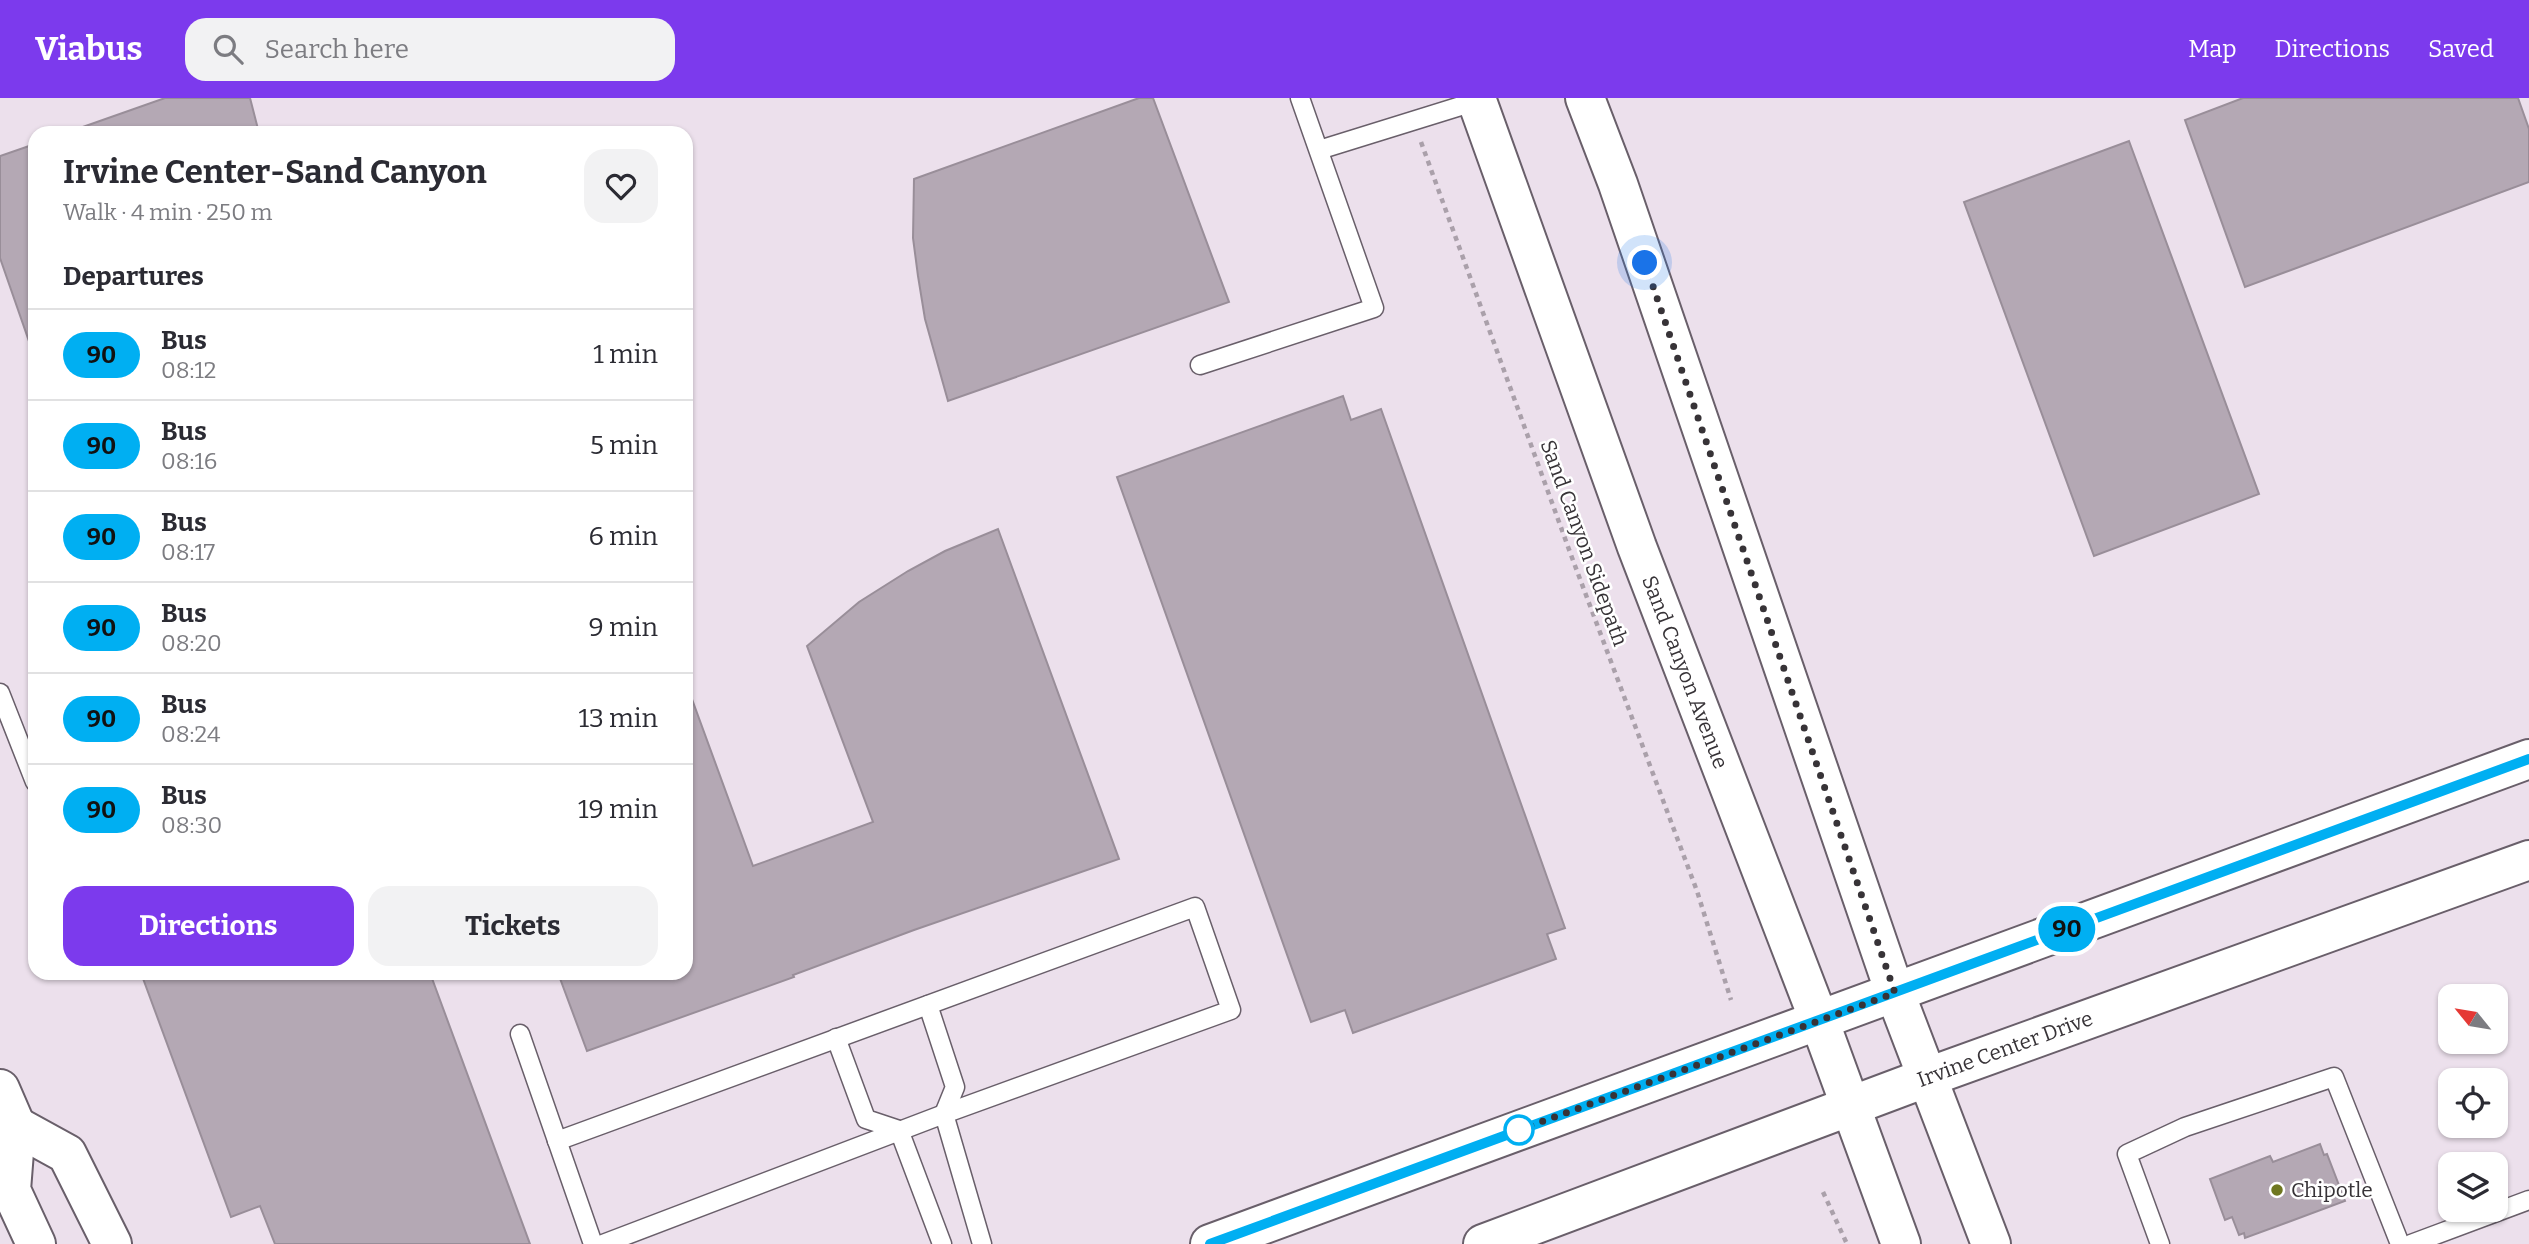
<!DOCTYPE html>
<html lang="en">
<head>
<meta charset="utf-8">
<style>
  :root { --surface:#fff; --page:#f2f2f3; --text:#2b2b33; --muted:#7c7c81; --line:#e1e1e2; --accent:#7c3aed }
  body { margin:0; font-family:Bitter,serif; background:var(--page); color:var(--text); height:100vh; display:flex; flex-direction:column; font-size:26px; white-space:nowrap }
  * { box-sizing:border-box; margin:0 }
  p { font-size:23px; color:var(--muted) }
  .icon { flex:none; width:38px; height:38px; fill:none; stroke:currentColor; stroke-width:2; stroke-linecap:round; stroke-linejoin:round }
  .map { position:relative; flex:1; overflow:hidden }
  .panel { position:absolute; left:28px; top:28px; width:665px; height:854px; display:flex; flex-direction:column; background:var(--surface); border-radius:21px; box-shadow:0 2px 5px #0004 }
  .panel>* { flex:none }
  .badge { padding:0 14px; border-radius:23px; font-size:24px; line-height:46px }
  .needle { width:46px; rotate:300deg }
  .fabs { position:absolute; left:2438px; top:886px; display:grid; gap:14px }
  .fabs a { display:grid; place-items:center; width:70px; height:70px; border-radius:14px; background:var(--surface); box-shadow:0 2px 5px #0004; font-size:35px }
  .you { position:absolute; width:35px; height:35px; margin:-18px; border:5px solid #fff; border-radius:50%; background:#1a73e8; box-shadow:0 0 0 10px #1a73e833 }
  .map>.badge { position:absolute; translate:-50% -50%; box-shadow:0 0 0 4px #fff }
  h2 { padding:0 35px; font-size:26px; line-height:63px }
  .round { display:grid; place-items:center; flex:none; width:74px; height:74px; border-radius:21px; background:var(--page) }
  .headline { display:flex; align-items:center; justify-content:space-between; height:119px; padding:0 35px }
  h1 { font-size:33px; font-weight:700; line-height:52px }
  .action { display:flex; gap:14px; margin-top:auto; padding:14px 35px }
  .action a { flex:1; height:80px; border-radius:21px; background:var(--accent); color:#fff; font-size:28px; font-weight:700; line-height:80px; text-align:center }
  .action a+a { background:var(--page); color:var(--text) }
  ul { padding:0; list-style:none }
  li { display:flex; align-items:center; gap:21px; height:91px; padding:0 35px; border-top:2px solid var(--line) }
  li div { flex:1 }
  li b { display:block; font-size:26px }
  li em { font-style:normal }
  li .badge { min-width:77px; font-weight:700; text-align:center }
  header { display:flex; align-items:center; gap:42px; box-sizing:border-box; height:98px; padding:0 35px; background:var(--accent); color:#fff }
  header strong { font-size:33px }
  nav { display:flex; gap:38px; margin-inline-start:auto; font-size:24px }
  .search { width:490px; height:63px; background:var(--page); display:flex; align-items:center; gap:18px; box-sizing:border-box; padding:0 24px; border-radius:21px; color:var(--muted); font-size:26px }
  .map>svg:first-child { display:block }
  .building { fill:#b4a8b4; stroke:#998e99; stroke-width:2 }
  .lines { fill:none; stroke-linecap:round; stroke-linejoin:round }
  .service-casing { stroke:#695f6a; stroke-width:21 }
  .tertiary-casing { stroke:#695f6a; stroke-width:42 }
  .secondary-casing { stroke:#695f6a; stroke-width:42 }
  .primary-casing { stroke:#695f6a; stroke-width:42 }
  .path { stroke:#aaa0aa; stroke-width:4.5; stroke-dasharray:5 5; stroke-linecap:butt }
  .service { stroke:#fff; stroke-width:18 }
  .tertiary { stroke:#fff; stroke-width:38 }
  .secondary { stroke:#fff; stroke-width:38 }
  .primary { stroke:#fff; stroke-width:38 }
  .line-casing { stroke:#fff; stroke-width:16 }
  .line { stroke:#00aff2; stroke-width:10 }
  .walk { stroke:#373337; stroke-width:7; stroke-dasharray:0 12.6 }
  .stop-dot { fill:#fff; stroke:#00aff2; stroke-width:3.5 }
  .poi-dot { fill:#6f7720; stroke:#fff; stroke-width:2.5 }
  .labels { text-anchor:middle; dominant-baseline:central; stroke-width:5; stroke-linejoin:round; paint-order:stroke }
  .street-label { font-size:21px; fill:#373337; stroke:#fff }
  .poi-label { font-size:21px; fill:#373337; stroke:#fff; text-anchor:start }
</style>
</head>
<body>
<header>
<strong>Viabus</strong>
<div class="search"><svg class="icon" aria-label="search" viewBox="0 0 24 24"><circle cx="10" cy="10" r="6"/><path d="M15 15l6 6"/></svg>Search here</div>
<nav><a>Map</a><a>Directions</a><a>Saved</a></nav>
</header>
<div class="map">
<svg width="2529" height="1146" viewBox="0 0 2529 1146">
  <rect width="100%" height="100%" fill="#ece0ec"/>
  <g class="building">
    <path d="M165 0H250L259 35H77V31Z"/>
    <path d="M1139 0H1153L1229 204 948 303 925 221 918 178 913 140 914 81Z"/>
    <path d="M2243 0H2518L2529 31V84L2245 189 2185 22Z"/>
    <path d="M2129 43 2259 396 2094 458 1964 104Z"/>
    <path d="M35 46V248L31 249 0 160V58Z"/>
    <path d="M1343 298 1351 322 1381 311 1565 830 1547 836 1556 861 1353 935 1345 912 1311 924 1117 379Z"/>
    <path d="M998 431 1119 761 914 832 793 877 794 879 587 953 558 875H686V593H689L753 768 873 724 807 548 859 504 908 473 945 453Z"/>
    <path d="M141 875H430L530 1146H275L260 1108 231 1119Z"/>
    <path d="M2320 1046 2324 1057 2327 1056 2345 1103 2245 1140 2244 1135 2239 1137 2232 1119 2225 1122 2210 1081 2270 1058 2273 1064Z"/>
  </g>
  <g class="lines">
    <g class="service-casing">
      <g id="service">
        <path d="M1319 52 1477 3"/>
        <path d="M1200 267 1374 210 1300 0"/>
        <path d="M0 595 35 684"/>
        <path d="M928 907 955 989 944 1016 982 1146"/>
        <path d="M520 936 593 1146"/>
        <path d="M836 940 866 1021 899 1032 942 1146"/>
        <path d="M557 1043 1195 809 1231 912 944 1016 603 1146"/>
        <path d="M2160 1146 2127 1056 2185 1029 2334 979 2400 1146"/>
        <path d="M2411 1146 2529 1102"/>
      </g>
    </g>
    <g class="tertiary-casing">
      <g id="tertiary">
        <path d="M0 991 16 1028 11 1092 36 1146"/>
        <path d="M16 1028 67 1056 112 1146"/>
      </g>
    </g>
    <g class="secondary-casing">
      <g id="secondary">
        <path d="M1476 0 1637 449 1819 922 1901 1146"/>
        <path d="M1585 0 1618 86 1895 895 1991 1146"/>
      </g>
    </g>
    <g class="primary-casing">
      <g id="primary">
        <path d="M1210 1146 2529 661"/>
        <path d="M1483 1146 1928 979 2529 762"/>
      </g>
    </g>
    <g class="path">
      <path d="M1421 44 1571 457 1697 793 1731 902"/>
      <path d="M1823 1094 1847 1146"/>
    </g>
    <use href="#service" class="service"/>
    <use href="#tertiary" class="tertiary"/>
    <use href="#secondary" class="secondary"/>
    <use href="#primary" class="primary"/>
  </g>
  <g class="lines">
    <g class="line-casing">
      <path id="line" d="M1210 1146 2529 661"/>
    </g>
    <use href="#line" class="line"/>
    <path class="walk" d="M1519 1032 1895 895 1645 165"/>
  </g>
  <circle class="stop-dot" cx="1519" cy="1032" r="14"/>
  <circle class="poi-dot" cx="2277" cy="1092" r="7"/>
  <g class="labels">
    <g class="street-label">
      <text transform="translate(1584 445) rotate(70)">Sand Canyon Sidepath</text>
      <text transform="translate(1685 574) rotate(69)">Sand Canyon Avenue</text>
      <text transform="translate(2005 951) rotate(-20)">Irvine Center Drive</text>
    </g>
    <g class="poi-label">
      <text x="2291" y="1092">Chipotle</text>
    </g>
  </g>
</svg>
<div class="fabs">
<a><svg class="needle" viewBox="-14 -14 28 28"><path d="M0-13l5 13h-10z" fill="#e53935"/><path d="M0 13l5-13h-10z" fill="#7c7c81"/></svg></a>
<a><svg class="icon" aria-label="locate" viewBox="0 0 24 24"><circle cx="12" cy="12" r="6"/><path d="M12 2v4M12 18v4M2 12h4M18 12h4"/></svg></a>
<a><svg class="icon" aria-label="layers" viewBox="0 0 24 24"><path d="M12 4l9 5-9 5-9-5zM3 14l9 5 9-5"/></svg></a>
</div>
<div class="you" style="left:1645px;top:165px"></div>
<b class="badge" style="left:2067px;top:831px;background:#00aff2;color:#111">90</b>
<section class="panel">
<div class="headline"><div><h1>Irvine Center-Sand Canyon</h1><p>Walk · 4 min · 250 m</p></div><a class="round"><svg class="icon" aria-label="heart" viewBox="0 0 24 24"><path d="M12 20l-8-8c-3-5 5-10 8-4 3-6 11-1 8 4z"/></svg></a></div>
<h2>Departures</h2>
<ul>
<li><span class="badge" style="background:#00aff2;color:#111">90</span><div><b>Bus</b><p>08:12</p></div><em>1 min</em></li>
<li><span class="badge" style="background:#00aff2;color:#111">90</span><div><b>Bus</b><p>08:16</p></div><em>5 min</em></li>
<li><span class="badge" style="background:#00aff2;color:#111">90</span><div><b>Bus</b><p>08:17</p></div><em>6 min</em></li>
<li><span class="badge" style="background:#00aff2;color:#111">90</span><div><b>Bus</b><p>08:20</p></div><em>9 min</em></li>
<li><span class="badge" style="background:#00aff2;color:#111">90</span><div><b>Bus</b><p>08:24</p></div><em>13 min</em></li>
<li><span class="badge" style="background:#00aff2;color:#111">90</span><div><b>Bus</b><p>08:30</p></div><em>19 min</em></li>
</ul>
<div class="action"><a>Directions</a><a>Tickets</a></div>
</section>
</div>
</body>
</html>
